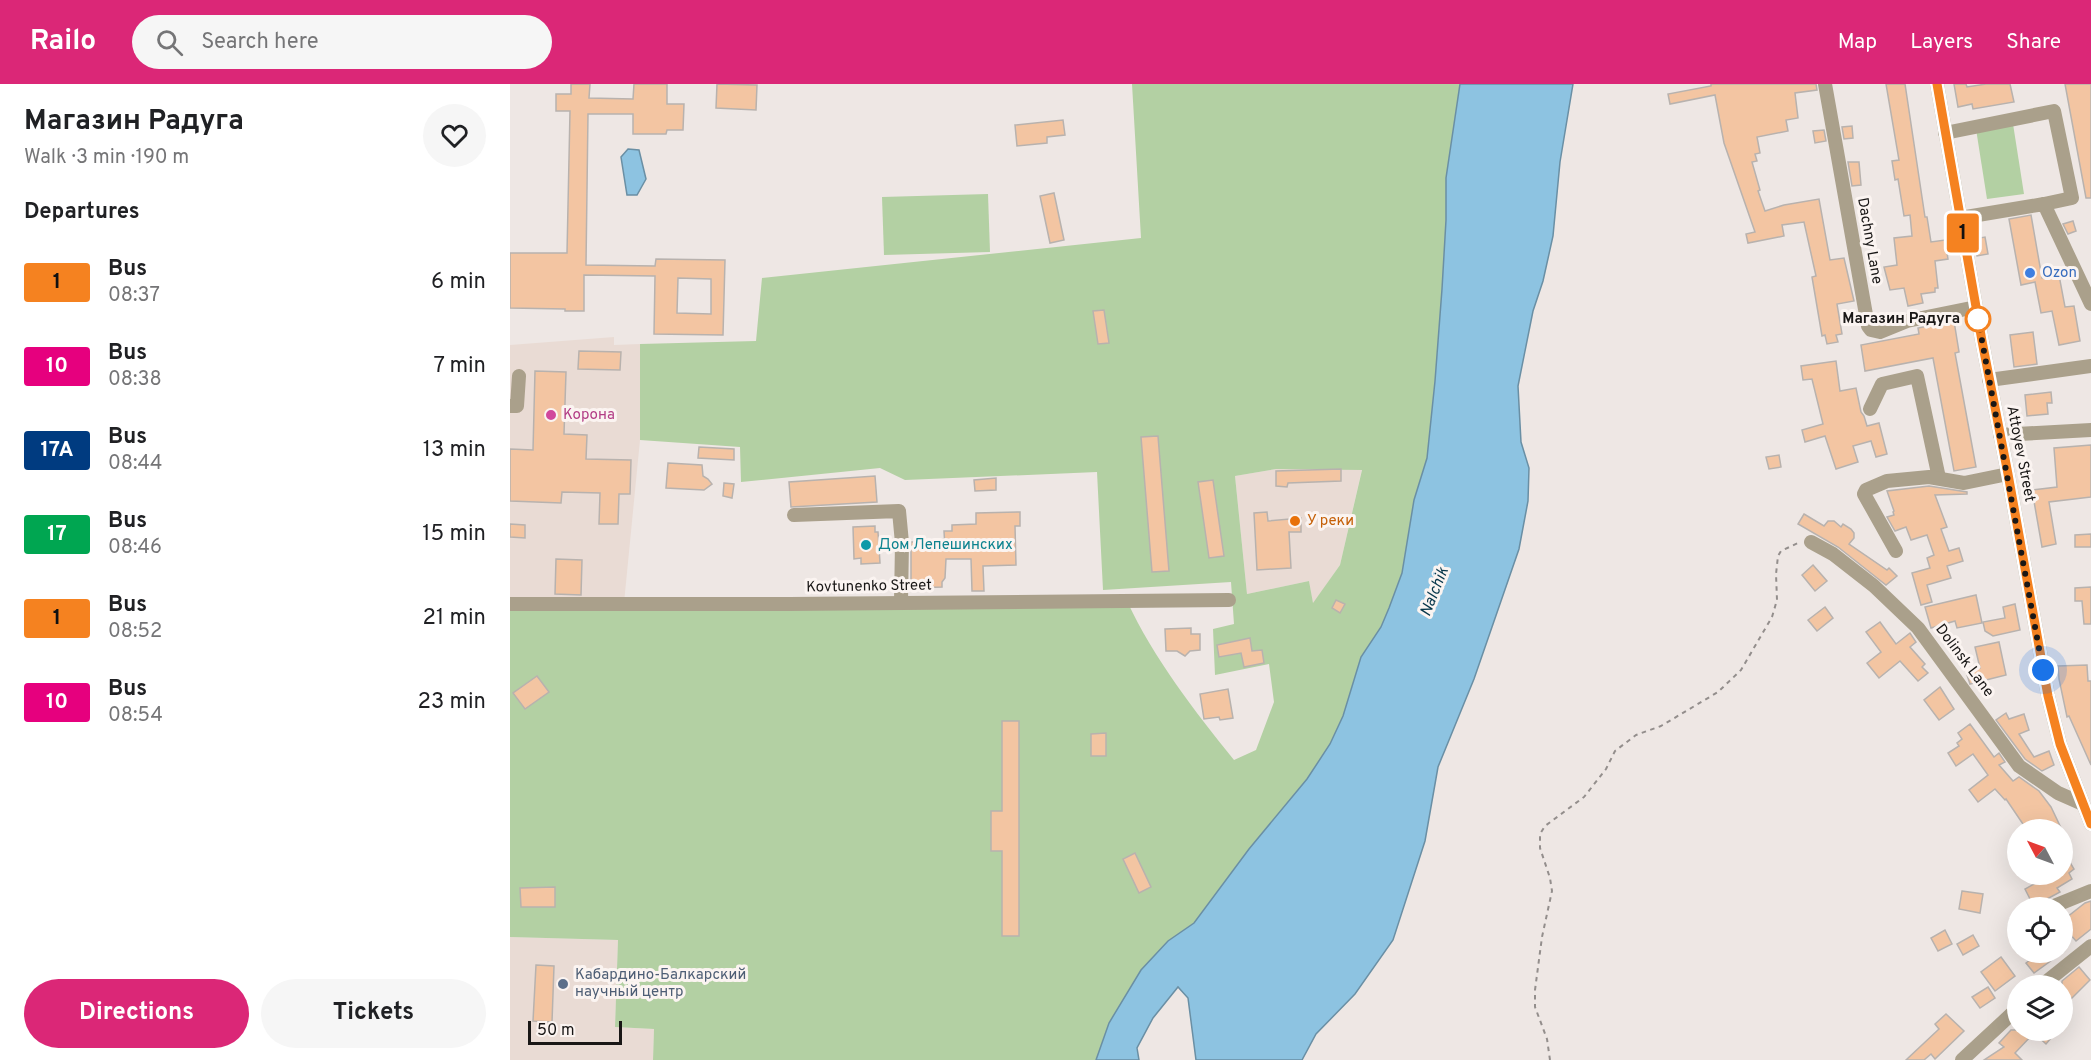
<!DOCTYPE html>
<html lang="en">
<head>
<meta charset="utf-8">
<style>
  :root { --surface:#fff; --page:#f6f6f6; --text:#202124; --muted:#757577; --accent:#db2777 }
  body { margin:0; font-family:Overpass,sans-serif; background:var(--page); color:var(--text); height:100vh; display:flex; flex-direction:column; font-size:22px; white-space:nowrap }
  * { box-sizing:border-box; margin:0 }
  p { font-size:20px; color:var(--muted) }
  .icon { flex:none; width:33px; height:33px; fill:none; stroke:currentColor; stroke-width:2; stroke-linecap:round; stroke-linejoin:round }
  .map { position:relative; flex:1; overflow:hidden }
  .side { display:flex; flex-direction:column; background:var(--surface); width:510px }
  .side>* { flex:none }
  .badge { padding:0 12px; border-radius:4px; font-size:21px; line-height:39px }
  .needle { width:39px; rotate:311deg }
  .buttons { position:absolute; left:1497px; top:735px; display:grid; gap:12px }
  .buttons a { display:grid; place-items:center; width:66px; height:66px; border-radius:50%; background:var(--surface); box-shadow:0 6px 24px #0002; font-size:30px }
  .scale { position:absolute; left:18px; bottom:15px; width:94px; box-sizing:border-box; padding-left:6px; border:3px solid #191716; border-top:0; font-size:16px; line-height:21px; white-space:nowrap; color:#191716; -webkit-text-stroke:4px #fbf4f1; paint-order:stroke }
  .you { position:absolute; width:30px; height:30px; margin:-15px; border:4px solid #fff; border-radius:50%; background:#1a73e8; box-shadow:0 0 0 9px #1a73e833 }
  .map>.badge { position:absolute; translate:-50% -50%; box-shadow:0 0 0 3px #fff }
  h2 { padding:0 24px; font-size:22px; line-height:54px }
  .round { display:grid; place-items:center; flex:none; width:63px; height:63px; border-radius:32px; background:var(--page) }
  .head { display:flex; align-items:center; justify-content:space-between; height:102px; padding:0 24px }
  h1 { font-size:28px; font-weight:700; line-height:45px }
  .cta { display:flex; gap:12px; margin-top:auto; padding:12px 24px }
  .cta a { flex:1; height:69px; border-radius:36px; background:var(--accent); color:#fff; font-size:24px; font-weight:700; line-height:69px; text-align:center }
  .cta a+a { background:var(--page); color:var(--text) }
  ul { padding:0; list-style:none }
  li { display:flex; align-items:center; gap:18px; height:84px; padding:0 24px }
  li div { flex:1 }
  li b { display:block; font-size:22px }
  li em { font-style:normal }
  li .badge { min-width:66px; font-weight:700; text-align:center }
  header { display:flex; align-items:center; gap:36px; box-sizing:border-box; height:84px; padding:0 30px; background:var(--accent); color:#fff }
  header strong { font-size:28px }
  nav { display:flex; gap:33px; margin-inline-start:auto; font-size:21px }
  .search { width:420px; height:54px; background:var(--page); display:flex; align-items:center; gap:15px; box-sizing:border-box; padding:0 21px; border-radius:33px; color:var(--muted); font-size:22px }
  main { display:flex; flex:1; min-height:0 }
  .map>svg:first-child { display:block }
  .built { fill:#e9dbd4 }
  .green { fill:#b3d0a3; fill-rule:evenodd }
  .water { fill:#8dc3e1; stroke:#6a8fa4; stroke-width:1.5 }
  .building { fill:#f3c5a2; stroke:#b8b2ae; stroke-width:1.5; fill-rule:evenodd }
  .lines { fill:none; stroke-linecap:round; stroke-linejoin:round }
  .path { stroke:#938e8c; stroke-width:2; stroke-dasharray:4.5 4.5; stroke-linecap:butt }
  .minor { stroke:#aaa08b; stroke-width:14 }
  .line-casing { stroke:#fff; stroke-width:14 }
  .line { stroke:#f58220; stroke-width:9 }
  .walk { stroke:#191716; stroke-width:6; stroke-dasharray:0 10.8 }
  .shop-dot { fill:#3f7fe0; stroke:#fbf4f1; stroke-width:2 }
  .stop-dot { fill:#fff; stroke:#f58220; stroke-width:3 }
  .hotel-dot { fill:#d1479c; stroke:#fbf4f1; stroke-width:2 }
  .food-dot { fill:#e8710a; stroke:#fbf4f1; stroke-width:2 }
  .culture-dot { fill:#0f9aa8; stroke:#fbf4f1; stroke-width:2 }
  .service-dot { fill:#5c6f8a; stroke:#fbf4f1; stroke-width:2 }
  .labels { text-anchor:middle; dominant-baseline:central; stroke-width:6; stroke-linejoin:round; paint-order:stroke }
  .street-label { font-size:15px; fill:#191716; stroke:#fbf4f1 }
  .shop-label { font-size:15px; fill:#366cbe; stroke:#fbf4f1; text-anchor:start }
  .stop-label { font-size:15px; font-weight:bold; fill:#191716; stroke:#fbf4f1; text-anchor:end }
  .hotel-label { font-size:15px; fill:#b23c85; stroke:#fbf4f1; text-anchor:start }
  .food-label { font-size:15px; fill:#c56008; stroke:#fbf4f1; text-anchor:start }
  .culture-label { font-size:15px; fill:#0d838f; stroke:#fbf4f1; text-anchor:start }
  .service-label { font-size:15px; fill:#4e5e75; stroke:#fbf4f1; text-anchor:start }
  .water-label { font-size:16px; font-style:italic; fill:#06364a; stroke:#fbf4f1 }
</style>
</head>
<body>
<header>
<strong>Railo</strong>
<div class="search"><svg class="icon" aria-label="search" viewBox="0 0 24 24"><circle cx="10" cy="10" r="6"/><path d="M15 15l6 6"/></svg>Search here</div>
<nav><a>Map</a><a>Layers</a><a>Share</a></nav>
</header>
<main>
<section class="side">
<div class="head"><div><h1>Магазин Радуга</h1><p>Walk · 3 min · 190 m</p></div><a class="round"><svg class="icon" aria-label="heart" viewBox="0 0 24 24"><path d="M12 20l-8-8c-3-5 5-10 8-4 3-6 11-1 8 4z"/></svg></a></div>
<h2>Departures</h2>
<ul>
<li><span class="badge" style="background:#f58220;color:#111">1</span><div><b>Bus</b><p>08:37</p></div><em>6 min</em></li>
<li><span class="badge" style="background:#e6007e;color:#fff">10</span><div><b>Bus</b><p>08:38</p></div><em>7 min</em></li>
<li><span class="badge" style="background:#003b80;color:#fff">17А</span><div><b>Bus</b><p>08:44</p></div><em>13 min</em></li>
<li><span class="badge" style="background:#00a651;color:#fff">17</span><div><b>Bus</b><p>08:46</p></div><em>15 min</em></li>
<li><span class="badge" style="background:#f58220;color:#111">1</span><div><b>Bus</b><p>08:52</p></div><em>21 min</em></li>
<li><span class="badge" style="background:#e6007e;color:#fff">10</span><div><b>Bus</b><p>08:54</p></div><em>23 min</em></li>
</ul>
<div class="cta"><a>Directions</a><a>Tickets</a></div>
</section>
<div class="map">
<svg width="1581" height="976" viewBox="0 0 1581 976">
  <rect width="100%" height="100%" fill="#eee7e4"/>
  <g class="built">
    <path d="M104 253V261L130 260V356L114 519 0 520V261Z"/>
    <path d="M766 385H852L830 481 803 520 799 497 737 510 725 392Z"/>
    <path d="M0 853 108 856 105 943 144 945 143 976H0Z"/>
  </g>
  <g class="green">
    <path d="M622 0H950L936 94V136L932 205 925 297 917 374 904 416 892 489 879 524 871 543 851 573 833 632 820 660 797 695 739 765 684 839 658 857 599 939 586 976H143L144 945 105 943 108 856 0 853V520L617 517C644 575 684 626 724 676L746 666 764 618 759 580 705 591 703 545 724 540 721 498 593 506 587 388 395 396 370 384 231 398 230 363 130 356V260L246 257 252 194 631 154ZM766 385 852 386 830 481 803 519 799 497 737 510 725 392Z"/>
    <path d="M1503 40 1514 110 1477 115 1466 45Z"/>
    <path d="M478 110 480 168 374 171 372 113Z"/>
  </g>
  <g class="water">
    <path d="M950 0H1063L1050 78 1043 152 1033 197 1023 227 1008 302 1011 358 1019 384 1018 417 1009 465 964 595 928 683 915 757 883 856 845 910 806 950 792 976H686L678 914 668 903 643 934 627 964 629 976H586L599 939 631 886 658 857 684 839 739 765 797 695 820 660 833 632 851 573 871 543 879 524 892 489 904 416 917 374 925 297 932 205 936 136V94Z"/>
    <path d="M118 65 129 66 136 95 127 111H117L111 73Z"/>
  </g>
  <g class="building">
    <path d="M61 0H80L79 14 123 15 124 0H157V20H174L173 46H157L156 50H123V30H78L76 181 145 182 146 175 215 176 213 251 144 250 145 192 74 191V227H55V225L0 224V169H57L60 27H46V10H61ZM168 194 201 195V230L167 229Z"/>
    <path d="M207 0 247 1 246 26 206 24Z"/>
    <path d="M1201 0H1306L1307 6 1285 9 1288 34 1276 36 1278 47 1247 53 1250 69 1245 70 1247 77 1242 78 1250 106 1248 107 1255 127 1274 121 1309 115 1320 176 1334 174 1344 217 1327 220 1332 250 1326 251 1328 258 1317 260 1315 251 1312 252 1302 193 1306 192 1294 138 1272 141 1274 152 1238 159 1236 150 1245 148 1214 59 1205 11 1160 20 1158 10 1201 2Z"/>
    <path d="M1376 0H1395L1415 133H1417L1421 158 1435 156 1438 175 1425 177 1428 204H1425V208L1411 210 1413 219 1398 222 1394 204 1380 206 1374 183 1387 181 1384 154 1402 152 1400 131 1394 132 1388 95 1385 96 1382 77 1389 76Z"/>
    <path d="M1444 0H1456L1457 3 1476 0H1500L1504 18 1463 25 1462 20 1448 23Z"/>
    <path d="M1555 0H1581V114H1576Z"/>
    <path d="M553 36 555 51 537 53V59L507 62 505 41Z"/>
    <path d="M1342 42 1343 54 1334 55 1332 43Z"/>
    <path d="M1314 46 1316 57 1305 59 1303 47Z"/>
    <path d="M1338 78H1349L1351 101 1342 102Z"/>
    <path d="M544 109 554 156 540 159 530 112Z"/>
    <path d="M1521 131 1532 194 1549 191 1555 223 1564 222 1570 257 1549 261 1542 227 1531 229 1525 198 1511 201 1499 135Z"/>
    <path d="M1563 137 1566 147 1558 150 1553 140Z"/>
    <path d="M1475 153 1478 170 1467 172 1464 155Z"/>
    <path d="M594 226 599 259 588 260 583 227Z"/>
    <path d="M1444 237 1449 268 1445 269 1466 383 1444 387 1423 274 1355 287 1351 261 1409 250 1408 244Z"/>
    <path d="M1523 248 1527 280 1504 283 1500 251Z"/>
    <path d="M69 267 111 268 110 286 68 285Z"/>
    <path d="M1326 277 1330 307 1346 304 1351 328 1354 332 1357 342 1369 339 1377 370 1366 373 1361 357 1343 362 1348 378 1326 385 1315 352 1295 358 1292 346 1313 340 1302 295 1293 296 1291 282Z"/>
    <path d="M25 287 56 288 54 350 77 351 76 375 121 376 120 410H109L108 440H89L90 409 52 408 51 419 0 417V365L23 366Z"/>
    <path d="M1541 308 1542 319H1537L1538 330 1517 332 1515 311Z"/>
    <path d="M648 352 659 487 642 488 631 353Z"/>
    <path d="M1581 361V413L1539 418 1546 460 1532 463 1522 406 1547 403 1544 364Z"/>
    <path d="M189 363 224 365V376L188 374Z"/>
    <path d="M1269 371 1271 383 1259 385 1256 373Z"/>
    <path d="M158 379 192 381 193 392 198 395 202 400 194 406 156 404Z"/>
    <path d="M831 385V397L778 399 777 403 766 402V387Z"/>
    <path d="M365 392 367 418 281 423 279 398Z"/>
    <path d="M486 394V406L465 407 464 396Z"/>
    <path d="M703 396 714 472 699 474 688 398Z"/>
    <path d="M214 399 224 400 222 414 213 412Z"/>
    <path d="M1419 402 1457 408V410L1425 411 1437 443 1431 445 1439 467 1449 464 1453 477 1437 482 1441 494 1417 501 1422 518 1411 521 1402 489 1420 484 1417 474 1424 471 1417 451 1401 456 1396 443 1385 447 1377 433 1384 431 1383 428 1384 427 1377 407Z"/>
    <path d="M510 428V442H505L506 481 473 482 474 507H462L461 475H436L435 494 432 498V503L401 504V458H408V464H435L434 447H442V441L466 440V429Z"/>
    <path d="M757 428 758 437 791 434V448H779L781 484 747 486 744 429Z"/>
    <path d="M1294 430 1314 442 1318 437H1324L1331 443 1333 440 1341 445 1344 449V454L1339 460 1377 486 1379 484 1387 492 1376 501 1328 463 1288 440Z"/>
    <path d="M0 440 15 441V454L0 453Z"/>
    <path d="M365 442V448H368L370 479 351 480V474L344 475 343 443Z"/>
    <path d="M1581 450V463H1565V451Z"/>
    <path d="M46 475 72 476 71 511 45 510Z"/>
    <path d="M1303 481 1317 497 1305 507 1292 491Z"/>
    <path d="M1581 503V540H1574L1572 517H1565V504Z"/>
    <path d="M1466 511 1472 539 1447 544 1445 537 1421 544 1415 523Z"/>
    <path d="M826 516 835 520 830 529 822 524Z"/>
    <path d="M1505 520 1510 546 1483 552 1475 547 1473 538 1495 534 1493 523Z"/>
    <path d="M1315 523 1323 534 1307 547 1298 536Z"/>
    <path d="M1370 538 1386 560 1400 549 1406 558 1400 563 1415 580 1412 583 1418 589 1408 597 1390 577 1369 594 1357 579 1371 568 1356 548Z"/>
    <path d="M681 544V550H690V566L680 567 675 572 667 567H656L655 545Z"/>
    <path d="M740 554 742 567 752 566 754 579 734 583 731 569 709 573 707 561Z"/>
    <path d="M1489 558 1496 591 1460 600 1456 588 1470 584 1465 563Z"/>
    <path d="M1577 581 1578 597H1581V681L1559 632 1557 633 1549 595 1548 582Z"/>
    <path d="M27 592 39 608 15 625 3 609Z"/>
    <path d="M1430 603 1444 625 1429 636 1414 616Z"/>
    <path d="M718 605 723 634 710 636 709 633 694 635 690 610Z"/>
    <path d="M1496 629 1499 635 1514 630 1519 646 1509 650 1524 673 1539 667 1544 681 1532 687 1515 675 1486 636Z"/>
    <path d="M492 637H509V852H492V767H481V727H492Z"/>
    <path d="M1460 640 1484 673 1489 669 1495 678 1489 681 1503 697 1509 693 1529 707 1541 723 1552 746H1517L1496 715 1495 716 1485 705 1468 718 1459 706 1478 691 1463 670 1446 682 1438 669 1449 662 1447 659 1452 655 1448 649Z"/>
    <path d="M596 649V672H581V650Z"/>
    <path d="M1552 765 1564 785 1559 789 1562 795 1547 804 1550 808 1528 820 1521 817 1515 805 1542 790H1552Z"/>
    <path d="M625 769 641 803 629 809 613 775Z"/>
    <path d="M45 803V823H11L10 804Z"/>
    <path d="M1452 807 1473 810 1470 829 1449 825Z"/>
    <path d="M1581 817V845L1566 857 1552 841V837L1575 819Z"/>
    <path d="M1435 846 1442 860 1428 867 1421 854Z"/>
    <path d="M1463 851 1469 862 1453 871 1447 860Z"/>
    <path d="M1517 868H1553L1524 889 1516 879 1521 875Z"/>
    <path d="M1491 873 1505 892 1485 907 1471 888Z"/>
    <path d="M26 881 44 882 42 938 23 937Z"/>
    <path d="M1569 883 1580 896 1552 924V897Z"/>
    <path d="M1478 903 1485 914 1470 924 1462 913Z"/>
    <path d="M1436 930 1454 947 1425 975 1421 970 1414 976H1396L1429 945 1425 940Z"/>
    <path d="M1501 946H1548L1536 960 1524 949 1505 969 1512 976H1474L1494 963 1489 959Z"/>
  </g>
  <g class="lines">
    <path class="path" d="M1040 976 1037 955 1025 923V906L1032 853 1042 807 1040 794 1030 764V750L1035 742 1074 713 1096 685 1105 667 1126 651 1151 642 1208 608 1231 586 1262 533 1267 516 1266 490 1268 472 1271 467 1288 459"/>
    <g class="minor">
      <path d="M1315 0 1358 242 1361 246 1370 248 1397 237 1466 223"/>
      <path d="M1427 0 1472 257 1498 390 1538 612 1550 660 1581 740"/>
      <path d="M1435 49 1544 27 1562 114 1534 120"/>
      <path d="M1450 134 1534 120 1581 220"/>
      <path d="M1479 296 1581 282"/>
      <path d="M0 322H7L9 292"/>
      <path d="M1360 325 1372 300 1407 292 1429 394"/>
      <path d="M1490 351 1581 346"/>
      <path d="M284 431 389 427 392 459 391 518"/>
      <path d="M1301 458 1323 470 1364 502 1408 544 1509 682 1548 709 1573 720"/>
      <path d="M1386 467 1354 410 1356 406 1377 397 1419 393 1454 399 1498 390"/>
      <path d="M0 520H279L719 516"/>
      <path d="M1539 824 1581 807"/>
      <path d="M1506 837 1508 836"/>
      <path d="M1531 902 1581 862"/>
      <path d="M1452 976 1508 924"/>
    </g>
  </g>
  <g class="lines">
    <g class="line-casing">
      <path id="line" d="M1427 0 1472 257 1498 390 1538 612 1550 660 1581 740"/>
    </g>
    <use href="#line" class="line"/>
    <path class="walk" d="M1468 235 1533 586"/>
  </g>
  <circle class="shop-dot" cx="1520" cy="189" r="6"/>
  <circle class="stop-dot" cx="1468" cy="235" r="12"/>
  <circle class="hotel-dot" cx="41" cy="331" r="6"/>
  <circle class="food-dot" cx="785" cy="437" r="6"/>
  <circle class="culture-dot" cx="356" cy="461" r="6"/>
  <circle class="service-dot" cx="53" cy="900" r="6"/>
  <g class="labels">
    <g class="street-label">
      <text transform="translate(1359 157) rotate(80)">Dachny Lane</text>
      <text transform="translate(1510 370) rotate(79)">Attoyev Street</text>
      <text transform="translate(359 503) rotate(-1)">Kovtunenko Street</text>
      <text transform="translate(1454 577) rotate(53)">Dolinsk Lane</text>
    </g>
    <g class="shop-label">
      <text x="1532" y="189">Ozon</text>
    </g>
    <g class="stop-label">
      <text x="1450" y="235">Магазин Радуга</text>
    </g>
    <g class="hotel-label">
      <text x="53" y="331">Корона</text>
    </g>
    <g class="food-label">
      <text x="797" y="437">У реки</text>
    </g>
    <g class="culture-label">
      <text x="368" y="461">Дом Лепешинских</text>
    </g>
    <g class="service-label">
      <text x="65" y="891">Кабардино-Балкарский<tspan x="65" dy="17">научный центр</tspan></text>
    </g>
    <g class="water-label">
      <text transform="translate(925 508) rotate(-68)">Nalchik</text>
    </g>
  </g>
</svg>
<div class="buttons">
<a><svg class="needle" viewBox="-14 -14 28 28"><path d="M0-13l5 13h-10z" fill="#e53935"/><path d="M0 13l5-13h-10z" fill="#757577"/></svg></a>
<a><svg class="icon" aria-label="locate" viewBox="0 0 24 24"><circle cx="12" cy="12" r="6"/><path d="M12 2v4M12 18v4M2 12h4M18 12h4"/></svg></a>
<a><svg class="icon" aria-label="layers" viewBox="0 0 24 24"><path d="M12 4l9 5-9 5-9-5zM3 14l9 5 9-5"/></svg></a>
</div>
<div class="scale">50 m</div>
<div class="you" style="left:1533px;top:586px"></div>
<b class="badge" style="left:1453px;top:149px;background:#f58220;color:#111">1</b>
</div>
</main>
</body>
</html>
